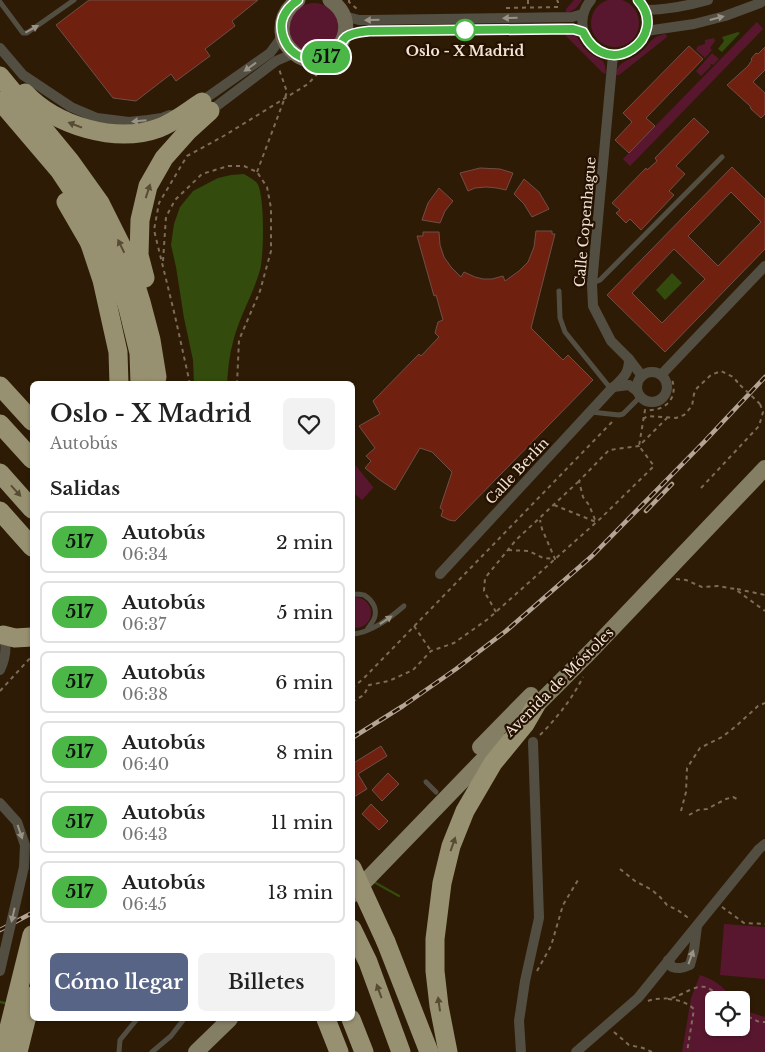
<!DOCTYPE html>
<html lang="es">
<head>
<meta charset="utf-8">
<style>
  :root { --surface:#fff; --page:#f2f2f2; --text:#222; --muted:#767676; --line:#e0e0e0; --accent:#576485 }
  body { margin:0; font-family:"Libre Baskerville",serif; background:var(--page); color:var(--text); height:100vh; display:flex; flex-direction:column; font-size:19px; white-space:nowrap }
  * { box-sizing:border-box; margin:0 }
  p { font-size:16px; color:var(--muted) }
  .icon { flex:none; width:28px; height:28px; fill:none; stroke:currentColor; stroke-width:2; stroke-linecap:round; stroke-linejoin:round }
  .map { position:relative; flex:1; overflow:hidden }
  .side { position:absolute; left:30px; top:381px; width:325px; height:640px; display:flex; flex-direction:column; background:var(--surface); border-radius:8px; box-shadow:0 1px 4px #0004 }
  .side>* { flex:none }
  .badge { padding:0 10px; border-radius:16px; font-size:18px; line-height:32px }
  .buttons { position:absolute; left:705px; top:991px; display:grid; gap:10px }
  .buttons a { display:grid; place-items:center; width:45px; height:45px; border-radius:8px; background:var(--surface); box-shadow:0 1px 4px #0004; font-size:25px }
  .map>.badge { position:absolute; translate:-50% -50%; box-shadow:0 0 0 2px #fff }
  h2 { padding:0 20px; font-size:19px; line-height:45px }
  .round { display:grid; place-items:center; flex:none; width:52px; height:52px; border-radius:8px; background:var(--page) }
  .head { display:flex; align-items:center; justify-content:space-between; height:85px; padding:0 20px }
  h1 { font-size:24px; font-weight:600; line-height:38px }
  .primary-button { display:flex; gap:10px; margin-top:auto; padding:10px 20px }
  .primary-button a { flex:1; height:58px; border-radius:8px; background:var(--accent); color:#fff; font-size:20px; font-weight:600; line-height:58px; text-align:center }
  .primary-button a+a { background:var(--page); color:var(--text) }
  ul { padding:0; list-style:none }
  li { display:flex; align-items:center; gap:15px; height:62px; margin:0 10px 8px; padding:0 10px; border:2px solid var(--line); border-radius:8px }
  li div { flex:1 }
  li b { display:block; font-size:19px }
  li em { font-style:normal }
  li .badge { min-width:55px; font-weight:700; text-align:center }
  .map>svg:first-child { display:block }
  .green { fill:#59172f }
  .water { fill:#334b0c }
  .lines { fill:none; stroke-linecap:round; stroke-linejoin:round }
  .stream { stroke:#334b0c; stroke-width:2.5 }
  .building { fill:#6f200f; stroke:#6f4f47; fill-rule:evenodd }
  .path { stroke:#7d6c59; stroke-width:2; stroke-dasharray:4 4; stroke-linecap:butt }
  .lane { stroke:#524f42; stroke-width:5 }
  .street { stroke:#524f42; stroke-width:10 }
  .secondary { stroke:#6e6a56; stroke-width:15 }
  .primary { stroke:#847e64; stroke-width:16 }
  .highway { stroke:#979171; stroke-width:19 }
  .rail-casing { stroke:#b4a595; stroke-width:4.5 }
  .rail { stroke:#241100; stroke-width:2.5; stroke-dasharray:8; stroke-linecap:butt }
  .path-bridge { stroke:#7d6c59; stroke-width:2; stroke-dasharray:4 4; stroke-linecap:butt }
  .street-bridge { stroke:#524f42; stroke-width:10 }
  .highway-bridge { stroke:#979171; stroke-width:19 }
  .oneway { fill:#9a9285 }
  .oneway2 { fill:#584b33 }
  .line-casing { stroke:#fff; stroke-width:11 }
  .line { stroke:#4ab747; stroke-width:8 }
  .stop-dot { fill:#fff; stroke:#4ab747; stroke-width:2.5 }
  .labels { text-anchor:middle; dominant-baseline:central; stroke-width:4.5; stroke-linejoin:round; paint-order:stroke }
  .stop-label { font-size:14px; font-weight:bold; fill:#f2e4d7; stroke:#241100 }
  .street-label { font-size:14px; fill:#f2e4d7; stroke:#241100 }
</style>
</head>
<body>
<div class="map">
<svg width="765" height="1052" viewBox="0 0 765 1052">
  <rect width="100%" height="100%" fill="#2e1b05"/>
  <g class="green">
    <circle cx="615" cy="23" r="24"/>
    <path d="M574 0H582C577 7 575 11 566 13V9Z"/>
    <circle cx="314" cy="28" r="25"/>
    <path d="M757 22 763 29 630 166 623 159Z"/>
    <path d="M566 33 572 34 577 37 584 48 591 54 603 61 605 66 606 74 603 73 566 36Z"/>
    <path d="M666 34 667 37 619 75H615C619 59 630 62 641 52 652 43 649 37 666 34Z"/>
    <path d="M714 38 715 41 710 48 712 50 705 58 696 50 698 46 705 44V40Z"/>
    <path d="M712 53 719 59 713 65 711 64H710L711 66 701 76 696 71Z"/>
    <path d="M353 462 373 487V488L362 500 356 495 353 497Z"/>
    <path d="M353 597C377 597 377 629 353 628Z"/>
    <path d="M724 924 765 927V979L720 975Z"/>
    <path d="M700 975C717 981 723 987 735 1000H714V1028H741V1007L749 1012 765 1017V1052H682L691 998Z"/>
  </g>
  <g class="water">
    <path d="M738 32 740 33 722 52 718 49 724 41 722 37Z"/>
    <path d="M244 174C249 177 253 179 257 183 265 194 264 256 260 270 253 295 239 317 233 342 229 356 228 370 227 384H194L193 360 184 318 176 267 171 245 174 224 180 207 193 191 218 178 231 175Z"/>
    <path d="M672 273 682 283 665 300 656 290Z"/>
  </g>
  <g class="lines">
    <g class="stream">
      <path d="M374 882 399 896"/>
      <path d="M0 1002 9 1004"/>
    </g>
  </g>
  <g class="building">
    <path d="M89 0H258L232 21 235 26 205 49 210 56 176 81 171 74 136 101 113 98 56 25Z"/>
    <path d="M689 46 703 59 646 118 655 126 629 153 615 140 632 122 623 113Z"/>
    <path d="M765 47V70L753 82 765 93V114L761 118 751 109 750 106 727 85 748 66 752 60 751 59 756 53 758 54Z"/>
    <path d="M694 118 709 132 676 166 685 174 669 191 674 195 641 230 630 219 626 223 616 213 620 210 612 203 646 168 647 170 657 161 655 158Z"/>
    <path d="M732 167 765 199V249L665 352 607 295ZM731 192 761 222 718 266 688 236ZM674 249 705 279 662 323 632 293Z"/>
    <path d="M480 168 500 169 513 173 506 190 497 188 486 187 475 188 468 191 460 173Z"/>
    <path d="M524 179 539 192 549 209 532 217 524 204 514 194Z"/>
    <path d="M439 188 453 201 445 211 440 223 422 220 428 203Z"/>
    <path d="M536 231H552V234H555L531 328 563 360 568 355 593 380 455 521 449 520 441 516 443 510 440 508 452 472 432 452 420 448 395 490 380 480 365 468 371 461 366 456 375 448 359 426 380 414 373 401 419 354 421 356 439 337 435 333 438 322 443 320 436 295 434 296 417 236H423V232H439L440 245 444 257 451 267 461 277 464 272 475 277 483 279H492L503 276 505 281 519 271 528 262 534 247Z"/>
    <path d="M381 746 387 756 358 774 367 789 352 798V764Z"/>
    <path d="M388 773 399 784 382 801 372 790Z"/>
    <path d="M371 804 388 821 379 830 362 814Z"/>
  </g>
  <g class="lines">
    <g class="path">
      <path d="M349 0V2L357 9"/>
      <path d="M528 0V7"/>
      <path d="M506 8 558 7V2L557 0"/>
      <path d="M257 172 287 92 279 69"/>
      <path d="M163 261 166 217 175 200 202 174 228 166H244L257 172 267 187 271 208V251L260 291 239 340 237 384"/>
      <path d="M190 384 175 316 154 230 159 203 187 156 222 137 308 84 319 72"/>
      <path d="M643 419 648 416 676 418 684 415 692 406 694 394 697 388 711 375 721 371 733 377 740 385"/>
      <path d="M701 488 759 426 763 412 760 404"/>
      <path d="M554 505 596 522 589 505 583 497 579 481 609 450 639 446 667 418"/>
      <path d="M508 550 529 551 543 558 555 559 542 529 540 520"/>
      <path d="M676 579 686 580 702 587 718 586 735 589 765 611"/>
      <path d="M737 589 765 595"/>
      <path d="M496 612 484 591 485 578 516 540 579 481"/>
      <path d="M414 626 431 651"/>
      <path d="M352 688 363 679 613 421"/>
      <path d="M0 691 32 656"/>
      <path d="M352 702 364 695 369 685 389 681 413 670 431 651 454 643 488 619 601 518 654 466 639 446 645 410C665 412 680 398 671 377"/>
      <path d="M540 735C557 718 572 699 583 677"/>
      <path d="M681 811 686 792 687 768 700 748 722 737 735 727 758 706 765 703"/>
      <path d="M689 815 698 810 707 809 726 799 733 797 737 799"/>
      <path d="M620 869 635 881 652 890 660 897 667 905 679 911 691 920"/>
      <path d="M722 907 744 923 765 924"/>
      <path d="M537 971 551 946 563 905 578 880"/>
      <path d="M668 999C679 1000 686 1002 694 1009L687 1052"/>
      <path d="M648 1001C657 997 666 1000 675 997 684 994 698 983 708 988 713 990 719 996 724 1000"/>
      <path d="M741 1013 759 1022H765"/>
      <path d="M614 1032 629 1045 643 1048 652 1052"/>
    </g>
    <g class="lane">
      <path d="M0 2 23 33H27L74 0"/>
      <path d="M593 283 600 280 722 157"/>
      <path d="M559 291 560 318 565 332 611 389"/>
      <path d="M591 412 619 415 623 414 640 397"/>
      <path d="M352 594C356 594 361 594 364 595 371 599 377 607 375 616 374 621 370 625 367 630"/>
      <path d="M352 634C371 633 390 618 404 606"/>
      <path d="M426 782 436 792"/>
      <path d="M119 1052 120 1040 137 1019"/>
      <path d="M152 1052 171 1036 184 1019"/>
    </g>
    <g class="street">
      <path d="M591 0C584 8 581 18 583 29 584 37 590 46 598 50 631 68 664 28 638 0"/>
      <path d="M645 10C667 10 687 6 708 0"/>
      <path d="M344 16 359 20H369L572 17 583 14"/>
      <path d="M646 31 694 24 725 16 760 3 764 0"/>
      <path d="M344 39C352 33 359 32 369 31L559 28 573 29 583 32"/>
      <path d="M0 48 23 75 71 107 97 118 129 122 148 120 162 118 170 115"/>
      <path d="M613 55 592 284 593 306 611 341 629 359 642 376"/>
      <path d="M199 103 270 53 279 41 282 33"/>
      <path d="M210 111 276 61 290 55H297"/>
      <circle cx="652" cy="387" r="15"/>
      <path d="M661 375 765 266"/>
      <path d="M614 387C624 377 629 373 629 359"/>
      <path d="M440 574 613 387 629 385 637 391"/>
      <path d="M0 670C6 657 8 645 2 632"/>
      <path d="M0 803 17 822 25 845 24 867"/>
      <path d="M668 960 672 967C679 969 683 968 690 965L694 950 697 926"/>
      <path d="M521 1052 519 1021 525 981 539 918 533 742"/>
      <path d="M576 1052 638 998 759 849 765 844"/>
    </g>
    <path class="secondary" d="M298 0C288 7 282 17 282 29 282 39 287 47 294 53 327 80 369 26 330 0"/>
    <g class="primary">
      <path d="M527 715 590 652 765 468"/>
      <path d="M480 747 531 695"/>
      <path d="M352 895 501 741"/>
      <path d="M196 1052 230 1019"/>
    </g>
    <g class="highway">
      <path d="M0 76 70 161 100 203 127 257 141 302 151 340 157 377"/>
      <path d="M25 93C56 126 116 144 159 128 175 122 188 111 202 102"/>
      <path d="M0 101 59 170 93 221 113 261 128 308 139 353 140 384"/>
      <path d="M66 202 95 252"/>
      <path d="M89 241 102 280 118 352 119 384"/>
      <path d="M145 278 139 255 140 220 148 186 164 158 188 131 210 111"/>
      <path d="M0 386 32 421"/>
      <path d="M0 424 32 459"/>
      <path d="M0 473 32 509"/>
      <path d="M0 511 32 547"/>
      <path d="M3 635 15 638 32 637"/>
      <path d="M352 929 368 962 401 1052"/>
      <path d="M386 942 429 1052"/>
      <path d="M326 1019 339 1052"/>
      <path d="M351 1019 364 1052"/>
      <path d="M3 1052 32 935"/>
      <path d="M18 1052 32 996"/>
      <path d="M448 1052 439 1006 435 971V939L442 883 451 846 465 811 493 763 525 724 536 705"/>
    </g>
    <g class="rail-casing">
      <g id="rail">
        <path d="M646 511 672 484"/>
        <path d="M352 738 403 706 456 669 506 631 592 556 704 442 765 377"/>
        <path d="M0 930 32 913"/>
      </g>
    </g>
    <use href="#rail" class="rail"/>
    <path class="path-bridge" d="M740 385 760 404"/>
    <path class="street-bridge" d="M0 971 24 867"/>
    <path class="highway-bridge" d="M352 868 386 942"/>
  </g>
  <defs><path id="oneway-solid" d="M-6-.8H1V-3.2L6.5 0L1 3.2V.8H-6Z" transform="scale(1.25)"/></defs>
  <g class="oneway">
    <use href="#oneway-solid" transform="translate(510 18) rotate(179)"/>
    <use href="#oneway-solid" transform="translate(717 18) rotate(-15)"/>
    <use href="#oneway-solid" transform="translate(372 20) rotate(179)"/>
    <use href="#oneway-solid" transform="translate(32 29) rotate(-29)"/>
    <use href="#oneway-solid" transform="translate(250 67) rotate(144)"/>
    <use href="#oneway-solid" transform="translate(139 121) rotate(175)"/>
    <use href="#oneway-solid" transform="translate(386 620) rotate(-34)"/>
    <use href="#oneway-solid" transform="translate(20 832) rotate(71)"/>
    <use href="#oneway-solid" transform="translate(13 915) rotate(103)"/>
    <use href="#oneway-solid" transform="translate(691 957) rotate(-70)"/>
  </g>
  <g class="oneway2">
    <use href="#oneway-solid" transform="translate(75 125) rotate(-159)"/>
    <use href="#oneway-solid" transform="translate(148 191) rotate(-72)"/>
    <use href="#oneway-solid" transform="translate(121 246) rotate(-116)"/>
    <use href="#oneway-solid" transform="translate(16 491) rotate(48)"/>
    <use href="#oneway-solid" transform="translate(453 844) rotate(-71)"/>
    <use href="#oneway-solid" transform="translate(379 991) rotate(-110)"/>
    <use href="#oneway-solid" transform="translate(439 1004) rotate(-98)"/>
  </g>
  <g class="lines">
    <g class="line-casing">
      <path id="line" d="M298 0C291 5 284 12 282 21 280 31 284 43 291 50 304 63 324 62 337 49 341 46 342 40 346 37 353 32 361 32 369 31L573 29 583 32C608 84 671 36 638 0"/>
    </g>
    <use href="#line" class="line"/>
  </g>
  <circle class="stop-dot" cx="465" cy="30" r="10"/>
  <g class="labels">
    <g class="stop-label">
      <text x="465" y="51">Oslo - X Madrid</text>
    </g>
    <g class="street-label">
      <text transform="translate(585 222) rotate(-85)">Calle Copenhague</text>
      <text transform="translate(517 471) rotate(-47)">Calle Berlín</text>
      <text transform="translate(559 682) rotate(-45)">Avenida de Móstoles</text>
    </g>
  </g>
</svg>
<div class="buttons">
<a><svg class="icon" aria-label="locate" viewBox="0 0 24 24"><circle cx="12" cy="12" r="6"/><path d="M12 2v4M12 18v4M2 12h4M18 12h4"/></svg></a>
</div>
<b class="badge" style="left:326px;top:57px;background:#4ab747;color:#111">517</b>
<section class="side">
<div class="head"><div><h1>Oslo - X Madrid</h1><p>Autobús</p></div><a class="round"><svg class="icon" aria-label="heart" viewBox="0 0 24 24"><path d="M12 20l-8-8c-3-5 5-10 8-4 3-6 11-1 8 4z"/></svg></a></div>
<h2>Salidas</h2>
<ul>
<li><span class="badge" style="background:#4ab747;color:#111">517</span><div><b>Autobús</b><p>06:34</p></div><em>2 min</em></li>
<li><span class="badge" style="background:#4ab747;color:#111">517</span><div><b>Autobús</b><p>06:37</p></div><em>5 min</em></li>
<li><span class="badge" style="background:#4ab747;color:#111">517</span><div><b>Autobús</b><p>06:38</p></div><em>6 min</em></li>
<li><span class="badge" style="background:#4ab747;color:#111">517</span><div><b>Autobús</b><p>06:40</p></div><em>8 min</em></li>
<li><span class="badge" style="background:#4ab747;color:#111">517</span><div><b>Autobús</b><p>06:43</p></div><em>11 min</em></li>
<li><span class="badge" style="background:#4ab747;color:#111">517</span><div><b>Autobús</b><p>06:45</p></div><em>13 min</em></li>
</ul>
<div class="primary-button"><a>Cómo llegar</a><a>Billetes</a></div>
</section>
</div>
</body>
</html>
